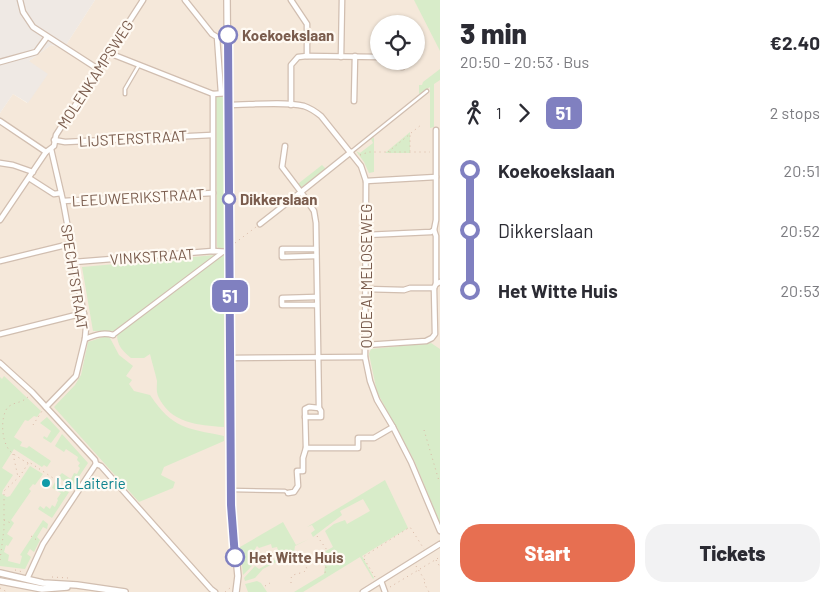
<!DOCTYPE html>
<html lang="en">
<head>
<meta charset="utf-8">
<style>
  :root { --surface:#fff; --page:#f2f2f3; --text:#2b2b33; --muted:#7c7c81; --accent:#e76f51 }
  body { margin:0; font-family:Barlow,sans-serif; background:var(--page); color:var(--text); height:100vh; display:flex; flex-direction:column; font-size:19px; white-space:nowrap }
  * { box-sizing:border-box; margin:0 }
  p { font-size:16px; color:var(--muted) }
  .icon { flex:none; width:28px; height:28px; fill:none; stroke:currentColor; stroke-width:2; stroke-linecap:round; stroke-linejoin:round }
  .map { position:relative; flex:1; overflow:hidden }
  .side { display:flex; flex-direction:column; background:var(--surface); width:400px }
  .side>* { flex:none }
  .badge { padding:0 10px; border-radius:8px; font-size:18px; line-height:32px }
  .tools { position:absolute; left:370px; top:15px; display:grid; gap:10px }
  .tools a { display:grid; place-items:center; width:55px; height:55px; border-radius:50%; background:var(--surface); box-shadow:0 1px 4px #0004; font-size:25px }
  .map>.badge { position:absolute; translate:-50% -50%; box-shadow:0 0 0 2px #fff }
  .legs { display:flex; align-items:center; gap:8px; height:55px; padding:0 20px; font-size:16px }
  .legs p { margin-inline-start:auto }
  .head { display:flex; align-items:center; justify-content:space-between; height:85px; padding:0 20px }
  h1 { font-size:28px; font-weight:800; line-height:38px }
  .primary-button { display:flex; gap:10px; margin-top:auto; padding:10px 20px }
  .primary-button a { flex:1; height:58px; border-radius:20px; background:var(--accent); color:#fff; font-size:20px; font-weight:800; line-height:58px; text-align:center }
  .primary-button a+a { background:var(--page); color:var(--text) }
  ul { padding:0 20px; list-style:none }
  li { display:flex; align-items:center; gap:18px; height:60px; font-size:19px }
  li i { display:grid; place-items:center; width:8px; height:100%; margin:0 6px; background:currentColor }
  li i::after { content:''; width:12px; height:12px; margin:-6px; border:4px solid; border-radius:50%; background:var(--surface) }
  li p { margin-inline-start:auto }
  li:first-child i { background:linear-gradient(#0000 50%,currentColor 0) }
  li:last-child i { background:linear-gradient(currentColor 50%,#0000 0) }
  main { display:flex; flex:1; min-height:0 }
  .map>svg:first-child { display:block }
  .residential { fill:#f5e8da; fill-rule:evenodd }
  .industrial { fill:#efe9e4 }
  .green { fill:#d8ecc9 }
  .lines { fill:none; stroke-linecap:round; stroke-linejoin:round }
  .service-casing { stroke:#d1beb0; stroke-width:5 }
  .pedestrian-casing { stroke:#d1beb0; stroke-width:6 }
  .minor-casing { stroke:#d1beb0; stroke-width:7 }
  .tertiary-casing { stroke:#d1beb0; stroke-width:8 }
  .path { stroke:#d9b8a5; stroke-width:1; stroke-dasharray:1 4; stroke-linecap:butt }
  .service { stroke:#fff; stroke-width:2.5 }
  .pedestrian { stroke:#fff; stroke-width:4 }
  .minor { stroke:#fff; stroke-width:4.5 }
  .tertiary { stroke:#fff; stroke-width:5.5 }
  .line-1-casing { stroke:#fff; stroke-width:11 }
  .line-1 { stroke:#8080c0; stroke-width:8 }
  .stop-1-dot { fill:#fff; stroke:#8080c0; stroke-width:2.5 }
  .culture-dot { fill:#0f9aa8; stroke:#fffaf3; stroke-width:2 }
  .labels { text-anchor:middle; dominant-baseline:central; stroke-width:4.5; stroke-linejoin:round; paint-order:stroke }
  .stop-label { font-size:15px; font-weight:bold; fill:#7a5c4d; stroke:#fffaf3; text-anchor:start }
  .street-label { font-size:15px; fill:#7a5c4d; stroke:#fffaf3 }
  .culture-label { font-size:15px; fill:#0d838f; stroke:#fffaf3; text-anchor:start }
</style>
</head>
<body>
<main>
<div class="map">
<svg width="440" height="592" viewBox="0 0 440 592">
  <rect width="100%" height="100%" fill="#fdf6ec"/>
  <path class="residential" d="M95 0H440V592H0V113L13 94 27 103 29 61 51 45 64 48ZM379 24H416V61H379Z"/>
  <path class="industrial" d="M0 0H95L64 48 51 45 29 61 48 74 28 103 13 94 0 113Z"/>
  <g class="green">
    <path d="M414 0H440V51Z"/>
    <path d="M440 69V80L434 84V127L430 128V87L419 94V85H422L423 82Z"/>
    <path d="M216 96H224L225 248 222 249 218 248 217 246Z"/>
    <path d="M410 132V153H385Z"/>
    <path d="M374 137V172L369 173 364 162 356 151 360 153 373 143 371 139Z"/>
    <path d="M322 165 326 169 300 188 298 185 299 183Z"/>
    <path d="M226 254 224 287V427C198 425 171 424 158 396 156 391 157 386 157 381 155 372 152 363 150 354L144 358H131C123 351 117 346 117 334L196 276 194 271 114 331H93L82 267Z"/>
    <path d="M106 336 110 338 119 355 133 366 126 376 132 380 129 384 134 391 150 395C173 429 186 428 224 436V441L164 467 161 475 175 482 173 488 139 502 54 407 75 385 81 375 88 342Z"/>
    <path d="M431 343 440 349V523L414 460 377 392 369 354 371 349Z"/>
    <path d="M4 376 41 411 37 417 34 416 28 421 25 420 14 437 22 442 20 446 27 448 29 446 51 461 47 467 44 465 42 467 14 449 2 468 13 475 3 490 2 494 7 497 10 496 30 466 43 474 35 485 33 484 29 489 31 491 11 520 14 523 7 534 13 538 8 546 6 545 4 552 9 555 8 561 20 564 22 556 20 555 43 520 48 524 47 529 43 527 37 537 40 540 34 552 30 549 27 554 31 557 25 569 0 566V377L2 379Z"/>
    <path d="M47 417 60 431 51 443 43 438 44 436 47 438 51 431 40 423Z"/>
    <path d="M62 434 88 463 72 487 58 477 62 473 71 479 74 473 77 474 80 468 78 466 80 463 77 460 78 457 66 449 64 452 55 446Z"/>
    <path d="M385 480 408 528 362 556 374 578 373 579 360 557 303 592H294L324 574 325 566 322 562 315 561V557L333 547 325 531 334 524 345 520 347 524 370 511 363 499 340 511 342 515 313 537 311 533 315 530 312 525 307 527Z"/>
    <path d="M55 482 59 484 57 487 64 492 66 490 69 492 52 518 38 509 40 506 44 509 46 506 50 509 52 505 55 507 58 500 57 499 61 493 52 488Z"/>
    <path d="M283 522 296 545 309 539 295 546 294 553 263 569 255 578 245 581 244 578 255 566 259 569 288 552 286 549 279 554 277 547 272 548 271 544 259 548 257 546 254 551C258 562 251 567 243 575L240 547Z"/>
    <path d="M257 581 261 583 267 592H248L245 584Z"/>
  </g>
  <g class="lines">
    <g class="service-casing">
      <g id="service">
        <path d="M125 94V89L139 65"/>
        <path d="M351 152 427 91"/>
        <path d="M232 490 285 491 288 493"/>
      </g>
    </g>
    <g class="pedestrian-casing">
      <path id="pedestrian" d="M113 335 223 252"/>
    </g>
    <g class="minor-casing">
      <g id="minor">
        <path d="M20 0 23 12 33 27 98 69"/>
        <path d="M185 0 212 34 217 37 221 93"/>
        <path d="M291 0 307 24V56"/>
        <path d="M109 53 213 94 228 93"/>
        <path d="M341 57 342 0"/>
        <path d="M402 61V67"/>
        <path d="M0 62 36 52 47 37"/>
        <path d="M213 94V251"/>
        <path d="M354 101 355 56"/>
        <path d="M228 105C250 105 283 101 304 106 310 108 316 112 321 116L361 166 366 181 365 357 370 381 377 400 393 427 411 462 440 531"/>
        <path d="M291 105V65L298 57 307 56 379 57"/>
        <path d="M0 121 46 152"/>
        <path d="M54 140 65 142 212 135"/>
        <path d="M0 163 13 165 33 172"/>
        <path d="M29 178 54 194 61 193"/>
        <path d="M366 181 436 177"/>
        <path d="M63 201 213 193"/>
        <path d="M0 220 46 152 54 146 56 135 143 0"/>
        <path d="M260 224 301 192 282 167 285 146"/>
        <path d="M434 230 436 236V284"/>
        <path d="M366 235 431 232 434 230 436 220V130"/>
        <path d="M316 249H282V257L316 256"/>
        <path d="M0 261 70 244"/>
        <path d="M74 262 213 251 230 252"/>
        <path d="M366 289 404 290 410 288H434"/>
        <path d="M316 297 282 298V305H316"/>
        <path d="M0 334 84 313"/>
        <path d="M85 339C95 335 103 332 113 335"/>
        <path d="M366 345 426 341 432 338 435 334 434 288 436 284 440 282"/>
        <path d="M230 358 365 357"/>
        <path d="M0 363 32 392 95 460 96 464 101 466 211 589 215 592"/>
        <path d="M46 407 76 376 85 339 86 327 63 201 51 149"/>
        <path d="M305 417H321V411L319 408 316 223 314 211 301 192 351 152"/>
        <path d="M306 448H358V438H374L393 427"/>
        <path d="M288 493 294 492 298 486 297 471H303V458L306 448 305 409 309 407 319 408"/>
        <path d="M27 579 43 544 96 464"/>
        <path d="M381 581 385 592"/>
        <path d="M363 592 440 544"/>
      </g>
    </g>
    <g class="tertiary-casing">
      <g id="tertiary">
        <path d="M227 0 231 505 238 576 236 592"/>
        <path d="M0 573 43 583 77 585 125 592"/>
        <path d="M0 581 42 589 67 587"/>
      </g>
    </g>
    <g class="path">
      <path d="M411 133 421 125"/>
      <path d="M388 152 410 134V151"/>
      <path d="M360 155 369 152H430"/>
      <path d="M235 243 256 227"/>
      <path d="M33 425 42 411"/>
      <path d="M424 430 439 481"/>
      <path d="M13 454 18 477"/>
      <path d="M28 463C22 460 16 456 11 452 1 443 0 416 8 407 16 401 21 404 29 396"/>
      <path d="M4 520 13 524"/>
      <path d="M31 536 38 541"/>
      <path d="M317 536 327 550 314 557V560C321 559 325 562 326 568L325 573"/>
      <path d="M0 560 4 529V491L20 476 29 462 71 490"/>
      <path d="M436 560 440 567"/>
      <path d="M416 566 426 582 424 583 429 592"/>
      <path d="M15 570 23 572"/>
      <path d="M52 577 68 578"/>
      <path d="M375 577 363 557 410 527 424 549"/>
      <path d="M291 583V578L293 575 304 572 307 569 304 562"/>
      <path d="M265 586 270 583"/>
      <path d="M390 587 440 557"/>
      <path d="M0 588 7 592"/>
      <path d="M225 592 230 588"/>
    </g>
    <use href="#service" class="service"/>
    <use href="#pedestrian" class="pedestrian"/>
    <use href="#minor" class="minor"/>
    <use href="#tertiary" class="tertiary"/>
  </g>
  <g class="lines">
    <g class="line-1-casing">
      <path id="line-1" d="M228 35 231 505 235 557"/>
    </g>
    <use href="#line-1" class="line-1"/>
  </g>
  <g class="stop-1-dot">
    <circle cx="228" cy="35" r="9"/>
    <circle cx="229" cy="199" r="6"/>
    <circle cx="235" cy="557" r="9"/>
  </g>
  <circle class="culture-dot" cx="46" cy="483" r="5"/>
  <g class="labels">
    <g class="stop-label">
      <text x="242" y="35">Koekoekslaan</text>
      <text x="240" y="199">Dikkerslaan</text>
      <text x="249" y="557">Het Witte Huis</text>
    </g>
    <g class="street-label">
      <text transform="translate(95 74) rotate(-57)">MOLENKAMPSWEG</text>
      <text transform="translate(133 138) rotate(-3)">LIJSTERSTRAAT</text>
      <text transform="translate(138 197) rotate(-3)">LEEUWERIKSTRAAT</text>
      <text transform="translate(152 256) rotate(-4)">VINKSTRAAT</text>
      <text transform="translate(366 276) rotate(-90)">OUDE ALMELOSEWEG</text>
      <text transform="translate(75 277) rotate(81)">SPECHTSTRAAT</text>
    </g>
    <g class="culture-label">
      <text x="56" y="483">La Laiterie</text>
    </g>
  </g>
</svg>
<div class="tools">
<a><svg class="icon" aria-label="locate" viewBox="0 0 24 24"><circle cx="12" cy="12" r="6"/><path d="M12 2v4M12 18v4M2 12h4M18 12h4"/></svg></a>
</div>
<b class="badge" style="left:230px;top:296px;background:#8080c0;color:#fff">51</b>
</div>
<section class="side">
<div class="head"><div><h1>3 min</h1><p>20:50 – 20:53 · Bus</p></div><b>€2.40</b></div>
<div class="legs"><svg class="icon" aria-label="walk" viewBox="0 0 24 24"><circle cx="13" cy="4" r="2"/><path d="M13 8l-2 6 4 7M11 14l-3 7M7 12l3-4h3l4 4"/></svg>1<svg class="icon" aria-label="forward" viewBox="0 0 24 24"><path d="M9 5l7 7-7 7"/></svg><b class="badge" style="background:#8080c0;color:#fff">51</b><p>2 stops</p></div>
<ul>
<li><i style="color:#8080c0"></i><b>Koekoekslaan</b><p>20:51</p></li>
<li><i style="color:#8080c0"></i><span>Dikkerslaan</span><p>20:52</p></li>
<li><i style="color:#8080c0"></i><b>Het Witte Huis</b><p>20:53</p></li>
</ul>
<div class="primary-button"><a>Start</a><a>Tickets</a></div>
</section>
</main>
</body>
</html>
